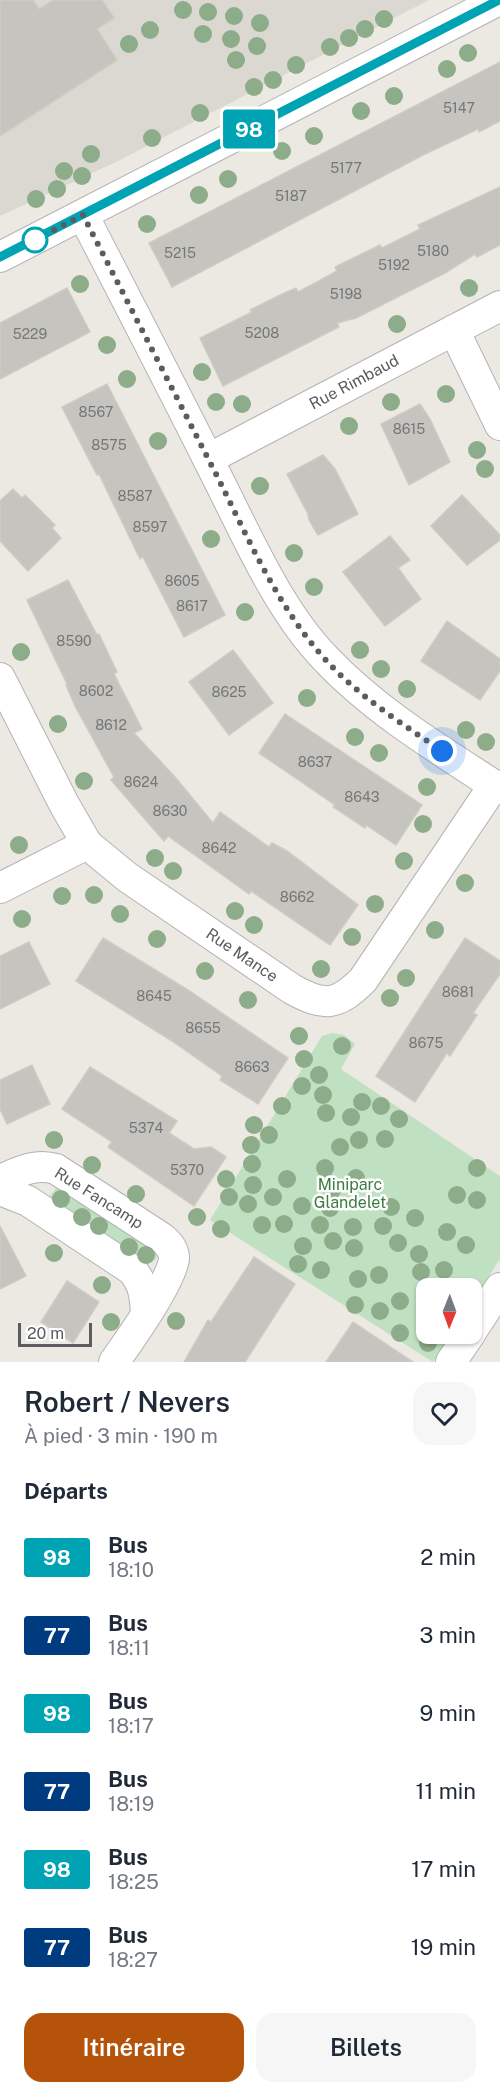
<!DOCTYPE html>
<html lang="fr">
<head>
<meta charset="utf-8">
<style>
  :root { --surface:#fff; --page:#f6f6f7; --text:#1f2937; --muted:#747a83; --accent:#b45309 }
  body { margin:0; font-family:"Public Sans",sans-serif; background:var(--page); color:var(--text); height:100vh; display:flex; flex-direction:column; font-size:22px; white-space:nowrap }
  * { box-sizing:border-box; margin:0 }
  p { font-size:20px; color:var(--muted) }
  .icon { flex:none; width:33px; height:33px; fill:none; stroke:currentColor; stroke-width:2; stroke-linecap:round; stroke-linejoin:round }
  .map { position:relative; height:1362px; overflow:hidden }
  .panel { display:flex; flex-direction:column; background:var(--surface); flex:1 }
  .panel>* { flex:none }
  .badge { padding:0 12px; border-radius:4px; font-size:21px; line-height:39px }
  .needle { width:39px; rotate:181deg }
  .fabs { position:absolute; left:416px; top:1278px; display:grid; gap:12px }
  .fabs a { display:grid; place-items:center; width:66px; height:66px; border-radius:12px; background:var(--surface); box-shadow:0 2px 4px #0004; font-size:30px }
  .scale { position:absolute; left:18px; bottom:15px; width:74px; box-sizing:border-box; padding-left:6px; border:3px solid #5a5c60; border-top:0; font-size:16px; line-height:21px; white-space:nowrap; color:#5a5c60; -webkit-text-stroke:4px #fff; paint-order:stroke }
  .you { position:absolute; width:30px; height:30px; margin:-15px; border:4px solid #fff; border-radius:50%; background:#1a73e8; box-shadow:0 0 0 9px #1a73e833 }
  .map>.badge { position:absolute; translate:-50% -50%; box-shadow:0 0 0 3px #fff }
  h2 { padding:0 24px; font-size:22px; line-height:54px }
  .round { display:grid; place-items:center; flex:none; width:63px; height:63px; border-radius:18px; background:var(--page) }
  .overview { display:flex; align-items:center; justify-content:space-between; height:102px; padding:0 24px }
  h1 { font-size:28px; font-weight:600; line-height:45px }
  .button { display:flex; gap:12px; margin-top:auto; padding:12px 24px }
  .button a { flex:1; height:69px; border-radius:18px; background:var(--accent); color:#fff; font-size:24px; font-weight:600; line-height:69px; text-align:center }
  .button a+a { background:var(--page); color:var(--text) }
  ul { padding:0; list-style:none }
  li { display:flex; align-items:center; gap:18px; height:78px; padding:0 24px }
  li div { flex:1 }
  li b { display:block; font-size:22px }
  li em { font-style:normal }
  li .badge { min-width:66px; font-weight:700; text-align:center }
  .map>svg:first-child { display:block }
  .education { fill:#dad8d0 }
  .green { fill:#c0e0c2 }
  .building { fill:#c6c4be; stroke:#cecbc1; stroke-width:1.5 }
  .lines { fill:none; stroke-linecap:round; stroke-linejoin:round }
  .minor-casing { stroke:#b2b3b7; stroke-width:32 }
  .minor { stroke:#fff; stroke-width:30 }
  .tree { fill:#8cac8a }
  .line-casing { stroke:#fff; stroke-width:14 }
  .line { stroke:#00a3b4; stroke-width:9 }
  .walk { stroke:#5a5c60; stroke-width:6; stroke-dasharray:0 10.8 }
  .stop-dot { fill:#fff; stroke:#00a3b4; stroke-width:3 }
  .labels { text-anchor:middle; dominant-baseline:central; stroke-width:5; stroke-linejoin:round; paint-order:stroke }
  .number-label { font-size:14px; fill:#757678 }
  .street-label { font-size:16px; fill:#5a5c60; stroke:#fff }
  .park-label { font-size:16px; fill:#3e7b43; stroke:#fff }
</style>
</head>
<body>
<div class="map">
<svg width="500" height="1362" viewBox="0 0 500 1362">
  <rect width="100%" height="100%" fill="#ebe9e1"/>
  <path class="education" d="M0 0H429L116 162 0 216Z"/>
  <g class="green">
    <path d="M332 1033 344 1035 355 1044 341 1069 500 1176V1259L471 1304V1288H426V1334H452L433 1362 210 1220 322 1036Z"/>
    <path d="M59 1184 157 1252C157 1260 153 1263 145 1264L48 1199Z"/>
  </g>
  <g class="building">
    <path d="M0 0H33L39 9 54 0H102L114 18 97 29 117 60 0 136Z"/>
    <path d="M500 62V121L479 132 478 129 423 155 172 287 149 243Z"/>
    <path d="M500 187V245L477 257 475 254 445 273 356 318 337 323 339 327 223 386 200 338 252 312 250 310 278 296 296 288 298 292 317 282 337 271 335 267 380 245 382 248 420 229 418 225Z"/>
    <path d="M67 288 90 332 0 379V323Z"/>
    <path d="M107 384 225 615 184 637 143 557 140 559 99 474 97 475 62 407Z"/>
    <path d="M420 404 430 419 450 462 409 485 381 424Z"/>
    <path d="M323 455 335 469 358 514 318 535 309 520 308 514 287 474Z"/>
    <path d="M13 489 22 498 25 495 55 525 52 528 61 538 28 571 0 541V501Z"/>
    <path d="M462 495 500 535V540L467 565 431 526Z"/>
    <path d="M390 536 410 560 398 568 421 599 385 626 343 572Z"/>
    <path d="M68 580 97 635 99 634 117 672 114 674 142 729 134 733 175 777 213 823 220 812 269 847 272 843 287 851 358 905 330 945 251 891 249 894 168 836 164 841 111 780 114 777 75 706 66 685 67 684 27 600Z"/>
    <path d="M447 621 500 659V671L480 700 421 661Z"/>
    <path d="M233 650 273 703 229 735 189 682Z"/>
    <path d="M285 714 422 805 396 845 366 825 365 828 333 807 335 805 259 753Z"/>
    <path d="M103 938 188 990 288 1058 258 1104 220 1080 222 1076 172 1041 76 981Z"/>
    <path d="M465 938 500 961V974L473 1013 477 1015 450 1056 447 1053 415 1102 376 1076Z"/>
    <path d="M29 942 50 984 0 1009V956Z"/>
    <path d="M32 1065 50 1104 7 1124 0 1109V1080Z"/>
    <path d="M90 1067 177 1121 169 1133 194 1149 211 1147 226 1157 194 1206 108 1147 112 1142 62 1109Z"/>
    <path d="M0 1226 26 1276 0 1289Z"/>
    <path d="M254 1257 295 1284 245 1362H184L208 1320 211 1322Z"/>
    <path d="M67 1281 99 1302 73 1343 41 1322Z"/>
    <path d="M353 1322 413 1362H326Z"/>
  </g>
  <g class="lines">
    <g class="minor-casing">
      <g id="minor">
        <path d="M83 215C128 302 173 389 217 477 247 536 279 611 326 659 375 711 440 750 500 789"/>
        <path d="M0 257 499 0"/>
        <path d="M454 330 500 425"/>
        <path d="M208 459 500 306"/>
        <path d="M0 678 64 804 87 844 127 877 292 989C324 1007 337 1006 363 980L494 785"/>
        <path d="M0 888 87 844"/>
        <path d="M0 1180C19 1172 35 1163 56 1169L162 1238C168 1243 173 1248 174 1257 176 1275 127 1344 114 1362"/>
        <path d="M0 1190 28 1201 132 1270C144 1284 145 1296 146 1314"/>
        <path d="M471 1332 500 1288"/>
        <path d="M451 1362 470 1334"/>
      </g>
    </g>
    <use href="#minor" class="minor"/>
  </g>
  <g class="tree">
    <circle cx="183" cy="10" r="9"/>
    <circle cx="208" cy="12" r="9"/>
    <circle cx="234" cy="16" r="9"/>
    <circle cx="384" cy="19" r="9"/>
    <circle cx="260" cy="23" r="9"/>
    <circle cx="365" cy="29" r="9"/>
    <circle cx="150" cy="30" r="9"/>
    <circle cx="203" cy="34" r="9"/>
    <circle cx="349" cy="38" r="9"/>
    <circle cx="231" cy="39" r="9"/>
    <circle cx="129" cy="44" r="9"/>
    <circle cx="257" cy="46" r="9"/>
    <circle cx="330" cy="47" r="9"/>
    <circle cx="468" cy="53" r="9"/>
    <circle cx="236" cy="60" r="9"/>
    <circle cx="296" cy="65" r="9"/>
    <circle cx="447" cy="69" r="9"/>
    <circle cx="273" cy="80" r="9"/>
    <circle cx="254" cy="87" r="9"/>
    <circle cx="394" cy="96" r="9"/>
    <circle cx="361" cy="111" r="9"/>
    <circle cx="200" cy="113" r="9"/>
    <circle cx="314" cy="136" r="9"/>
    <circle cx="152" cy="138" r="9"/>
    <circle cx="282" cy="151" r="9"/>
    <circle cx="91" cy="154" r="9"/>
    <circle cx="64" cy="171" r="9"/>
    <circle cx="82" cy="176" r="9"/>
    <circle cx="228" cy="179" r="9"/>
    <circle cx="57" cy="189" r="9"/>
    <circle cx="199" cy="195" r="9"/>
    <circle cx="36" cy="199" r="9"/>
    <circle cx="147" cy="224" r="9"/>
    <circle cx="80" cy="284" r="9"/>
    <circle cx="469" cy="288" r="9"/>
    <circle cx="397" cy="324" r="9"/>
    <circle cx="107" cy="345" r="9"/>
    <circle cx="202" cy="372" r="9"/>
    <circle cx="127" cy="379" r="9"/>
    <circle cx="446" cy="394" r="9"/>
    <circle cx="216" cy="402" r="9"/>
    <circle cx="391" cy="402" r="9"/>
    <circle cx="242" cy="404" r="9"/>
    <circle cx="349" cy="426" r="9"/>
    <circle cx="158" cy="441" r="9"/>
    <circle cx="477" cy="450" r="9"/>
    <circle cx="485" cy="469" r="9"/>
    <circle cx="260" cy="486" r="9"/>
    <circle cx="211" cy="539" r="9"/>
    <circle cx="294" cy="553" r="9"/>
    <circle cx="314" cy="587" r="9"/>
    <circle cx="245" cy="612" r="9"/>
    <circle cx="360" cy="650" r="9"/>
    <circle cx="21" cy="652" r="9"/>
    <circle cx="381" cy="669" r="9"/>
    <circle cx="407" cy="689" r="9"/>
    <circle cx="307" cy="698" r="9"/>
    <circle cx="58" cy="724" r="9"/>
    <circle cx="466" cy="730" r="9"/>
    <circle cx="355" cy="737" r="9"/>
    <circle cx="486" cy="742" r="9"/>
    <circle cx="379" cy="753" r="9"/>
    <circle cx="84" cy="781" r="9"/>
    <circle cx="427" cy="787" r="9"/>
    <circle cx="423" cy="824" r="9"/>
    <circle cx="19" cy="845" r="9"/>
    <circle cx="155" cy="858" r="9"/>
    <circle cx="404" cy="861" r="9"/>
    <circle cx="173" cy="871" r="9"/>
    <circle cx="465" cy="883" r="9"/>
    <circle cx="94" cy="895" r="9"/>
    <circle cx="62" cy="896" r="9"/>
    <circle cx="375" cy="904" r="9"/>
    <circle cx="235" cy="911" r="9"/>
    <circle cx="120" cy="914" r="9"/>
    <circle cx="22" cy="919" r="9"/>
    <circle cx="254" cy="925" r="9"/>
    <circle cx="435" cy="930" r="9"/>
    <circle cx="352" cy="937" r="9"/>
    <circle cx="157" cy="939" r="9"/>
    <circle cx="321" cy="969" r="9"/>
    <circle cx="205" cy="971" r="9"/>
    <circle cx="406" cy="978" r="9"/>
    <circle cx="390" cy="998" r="9"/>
    <circle cx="248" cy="1000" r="9"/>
    <circle cx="299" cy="1036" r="9"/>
    <circle cx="342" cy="1046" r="9"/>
    <circle cx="304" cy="1059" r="9"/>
    <circle cx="319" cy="1075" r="9"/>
    <circle cx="302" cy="1086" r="9"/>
    <circle cx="323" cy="1095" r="9"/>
    <circle cx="362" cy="1102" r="9"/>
    <circle cx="282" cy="1106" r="9"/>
    <circle cx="381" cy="1106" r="9"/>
    <circle cx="326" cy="1113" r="9"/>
    <circle cx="351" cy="1117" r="9"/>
    <circle cx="399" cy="1119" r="9"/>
    <circle cx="254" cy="1125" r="9"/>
    <circle cx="269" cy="1135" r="9"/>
    <circle cx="385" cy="1139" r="9"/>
    <circle cx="54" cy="1140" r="9"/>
    <circle cx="359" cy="1140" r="9"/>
    <circle cx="251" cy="1145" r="9"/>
    <circle cx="340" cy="1147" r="9"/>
    <circle cx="252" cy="1164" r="9"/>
    <circle cx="92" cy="1165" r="9"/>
    <circle cx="325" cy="1168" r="9"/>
    <circle cx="477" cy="1168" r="9"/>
    <circle cx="356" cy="1178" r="9"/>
    <circle cx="226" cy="1179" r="9"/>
    <circle cx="287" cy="1179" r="9"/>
    <circle cx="253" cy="1185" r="9"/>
    <circle cx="332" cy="1190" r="9"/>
    <circle cx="136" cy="1194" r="9"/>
    <circle cx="457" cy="1195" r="9"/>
    <circle cx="229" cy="1197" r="9"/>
    <circle cx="273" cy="1197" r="9"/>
    <circle cx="61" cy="1199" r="9"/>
    <circle cx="477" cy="1200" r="9"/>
    <circle cx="248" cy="1204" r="9"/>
    <circle cx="302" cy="1206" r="9"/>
    <circle cx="391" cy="1207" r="9"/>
    <circle cx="330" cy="1208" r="9"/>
    <circle cx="82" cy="1217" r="9"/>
    <circle cx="197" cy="1217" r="9"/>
    <circle cx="415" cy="1218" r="9"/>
    <circle cx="284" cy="1224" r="9"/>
    <circle cx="262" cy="1225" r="9"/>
    <circle cx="320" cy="1225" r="9"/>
    <circle cx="99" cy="1226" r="9"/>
    <circle cx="383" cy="1226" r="9"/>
    <circle cx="353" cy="1227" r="9"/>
    <circle cx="221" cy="1229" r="9"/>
    <circle cx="447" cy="1232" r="9"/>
    <circle cx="333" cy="1241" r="9"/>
    <circle cx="398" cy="1243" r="9"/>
    <circle cx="466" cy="1245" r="9"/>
    <circle cx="303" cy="1246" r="9"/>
    <circle cx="129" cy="1247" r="9"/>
    <circle cx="354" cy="1248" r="9"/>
    <circle cx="54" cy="1253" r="9"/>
    <circle cx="419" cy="1254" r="9"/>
    <circle cx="146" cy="1255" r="9"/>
    <circle cx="298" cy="1264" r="9"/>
    <circle cx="321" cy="1270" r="9"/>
    <circle cx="444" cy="1270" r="9"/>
    <circle cx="421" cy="1272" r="9"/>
    <circle cx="379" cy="1275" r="9"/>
    <circle cx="358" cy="1279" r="9"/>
    <circle cx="102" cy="1285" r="9"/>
    <circle cx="400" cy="1301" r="9"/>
    <circle cx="355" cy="1305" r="9"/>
    <circle cx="380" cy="1311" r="9"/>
    <circle cx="176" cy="1321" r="9"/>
    <circle cx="111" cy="1322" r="9"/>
    <circle cx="400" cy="1333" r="9"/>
    <circle cx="428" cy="1343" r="9"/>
  </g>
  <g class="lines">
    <g class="line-casing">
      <path id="line" d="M0 257 499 0"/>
    </g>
    <use href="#line" class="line"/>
    <path class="walk" d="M35 240 83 215C128 303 173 390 218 478 249 540 278 607 324 658 358 696 401 723 442 751"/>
  </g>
  <circle class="stop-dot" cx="35" cy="240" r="12"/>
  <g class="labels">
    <g class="number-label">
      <text x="459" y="108">5147</text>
      <text x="346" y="168">5177</text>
      <text x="291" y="196">5187</text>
      <text x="433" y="251">5180</text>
      <text x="180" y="253">5215</text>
      <text x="394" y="265">5192</text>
      <text x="346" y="294">5198</text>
      <text x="262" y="333">5208</text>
      <text x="30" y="334">5229</text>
      <text x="96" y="412">8567</text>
      <text x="409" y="429">8615</text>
      <text x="109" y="445">8575</text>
      <text x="135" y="496">8587</text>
      <text x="150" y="527">8597</text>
      <text x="182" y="581">8605</text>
      <text x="192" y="606">8617</text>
      <text x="74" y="641">8590</text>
      <text x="96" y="691">8602</text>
      <text x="229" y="692">8625</text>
      <text x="111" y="725">8612</text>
      <text x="315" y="762">8637</text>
      <text x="141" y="782">8624</text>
      <text x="362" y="797">8643</text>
      <text x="170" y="811">8630</text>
      <text x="219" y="848">8642</text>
      <text x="297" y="897">8662</text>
      <text x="458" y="992">8681</text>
      <text x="154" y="996">8645</text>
      <text x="203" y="1028">8655</text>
      <text x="426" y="1043">8675</text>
      <text x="252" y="1067">8663</text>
      <text x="146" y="1128">5374</text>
      <text x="187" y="1170">5370</text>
    </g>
    <g class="street-label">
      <text transform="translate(354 382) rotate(-28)">Rue Rimbaud</text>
      <text transform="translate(242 955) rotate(34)">Rue Mance</text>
      <text transform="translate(99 1198) rotate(32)">Rue Fancamp</text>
    </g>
    <g class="park-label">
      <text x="350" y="1184">Miniparc<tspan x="350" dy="18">Glandelet</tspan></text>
    </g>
  </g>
</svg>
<div class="fabs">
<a><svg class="needle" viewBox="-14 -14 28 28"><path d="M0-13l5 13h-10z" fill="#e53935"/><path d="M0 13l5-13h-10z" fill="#747a83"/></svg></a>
</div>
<div class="scale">20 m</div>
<div class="you" style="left:442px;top:751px"></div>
<b class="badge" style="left:249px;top:129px;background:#00a3b4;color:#fff">98</b>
</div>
<section class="panel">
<div class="overview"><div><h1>Robert / Nevers</h1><p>À pied · 3 min · 190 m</p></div><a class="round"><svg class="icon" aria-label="heart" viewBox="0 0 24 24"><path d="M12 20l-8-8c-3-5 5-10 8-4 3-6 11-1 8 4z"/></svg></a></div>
<h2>Départs</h2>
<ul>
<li><span class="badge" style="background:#00a3b4;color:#fff">98</span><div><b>Bus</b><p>18:10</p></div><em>2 min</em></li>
<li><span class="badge" style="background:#003b80;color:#fff">77</span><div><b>Bus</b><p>18:11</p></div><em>3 min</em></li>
<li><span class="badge" style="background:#00a3b4;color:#fff">98</span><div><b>Bus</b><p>18:17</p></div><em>9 min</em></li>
<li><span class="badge" style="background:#003b80;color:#fff">77</span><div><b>Bus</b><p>18:19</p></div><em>11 min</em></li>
<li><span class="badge" style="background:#00a3b4;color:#fff">98</span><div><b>Bus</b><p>18:25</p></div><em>17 min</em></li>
<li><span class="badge" style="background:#003b80;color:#fff">77</span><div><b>Bus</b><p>18:27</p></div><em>19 min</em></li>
</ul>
<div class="button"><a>Itinéraire</a><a>Billets</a></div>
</section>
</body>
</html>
